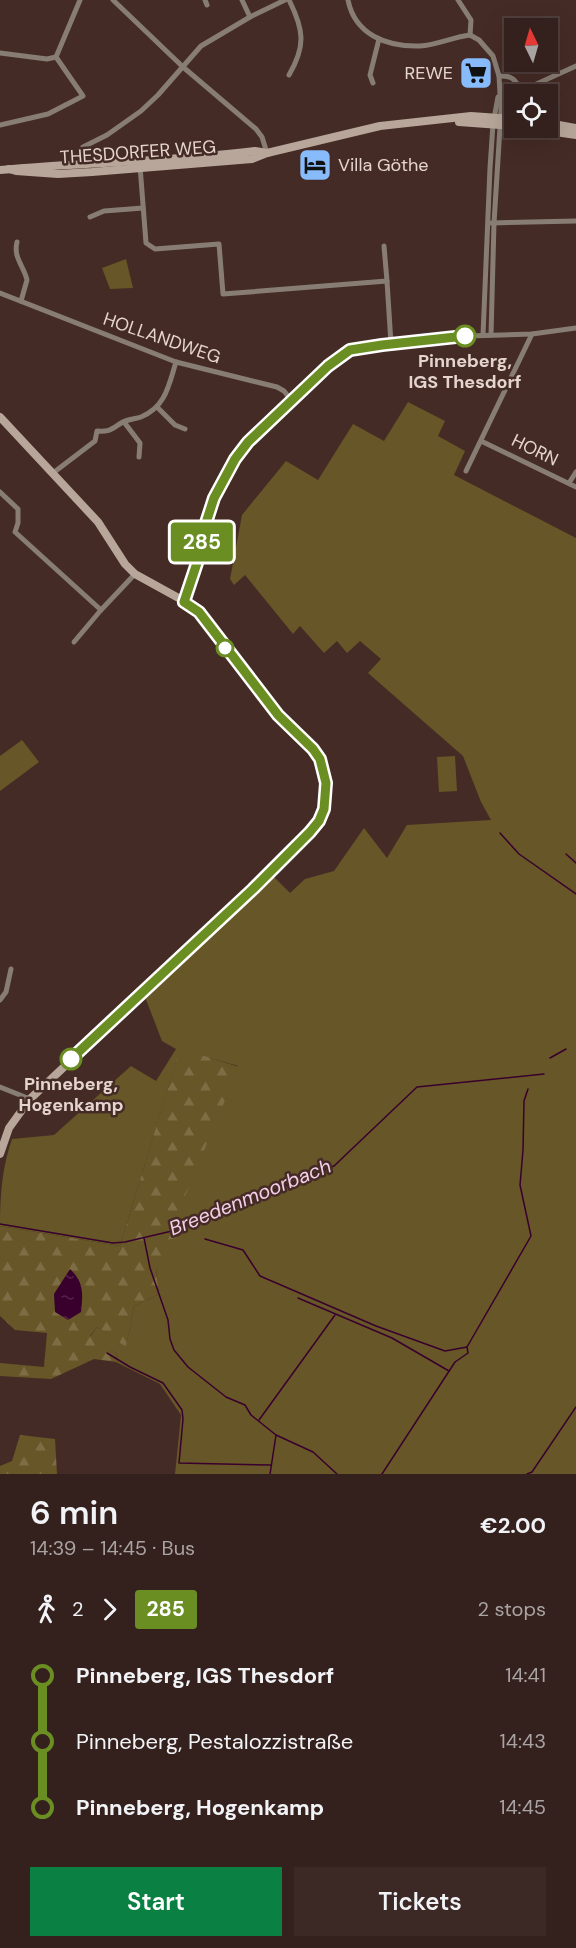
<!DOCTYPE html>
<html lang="en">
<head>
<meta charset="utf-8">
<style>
  :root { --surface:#34201c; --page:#3c2825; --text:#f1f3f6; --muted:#a9a3a3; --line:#4e3e3b; --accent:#0b8043 }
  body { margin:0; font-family:"DM Sans",sans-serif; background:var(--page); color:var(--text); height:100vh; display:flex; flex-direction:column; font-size:22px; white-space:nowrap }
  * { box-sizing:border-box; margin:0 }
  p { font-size:20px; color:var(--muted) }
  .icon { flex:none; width:33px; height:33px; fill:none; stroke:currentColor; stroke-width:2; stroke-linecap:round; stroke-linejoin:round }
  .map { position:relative; height:1474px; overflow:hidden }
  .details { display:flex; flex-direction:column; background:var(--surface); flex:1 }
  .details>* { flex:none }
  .badge { padding:0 12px; border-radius:4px; font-size:21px; line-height:39px }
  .needle { width:39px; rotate:355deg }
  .fabs { position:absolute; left:504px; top:18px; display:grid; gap:12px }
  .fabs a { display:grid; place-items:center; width:54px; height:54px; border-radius:0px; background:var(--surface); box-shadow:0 6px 24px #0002,0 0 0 2px var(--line); font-size:30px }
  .map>.badge { position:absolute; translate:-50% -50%; box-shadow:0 0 0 3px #fff }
  .legs { display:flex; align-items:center; gap:9px; height:66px; padding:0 30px; font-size:20px }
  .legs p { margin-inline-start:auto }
  .headline { display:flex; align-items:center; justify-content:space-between; height:102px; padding:0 30px }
  h1 { font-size:33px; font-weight:600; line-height:45px }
  .action { display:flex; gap:12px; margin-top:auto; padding:12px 30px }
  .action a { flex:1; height:69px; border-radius:0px; background:var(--accent); color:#fff; font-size:24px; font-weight:600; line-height:69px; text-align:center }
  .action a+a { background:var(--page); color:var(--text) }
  ul { padding:0 30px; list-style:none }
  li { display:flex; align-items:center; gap:21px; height:66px; font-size:22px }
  li i { display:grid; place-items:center; width:9px; height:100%; margin:0 8px; background:currentColor }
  li i::after { content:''; width:15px; height:15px; margin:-8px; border:4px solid; border-radius:50%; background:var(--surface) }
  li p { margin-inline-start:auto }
  li:first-child i { background:linear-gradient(#0000 50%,currentColor 0) }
  li:last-child i { background:linear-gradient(currentColor 50%,#0000 0) }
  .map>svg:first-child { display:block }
  .green { fill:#675627 }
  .forest { fill:url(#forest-firs) }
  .water { fill:url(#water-ripples) }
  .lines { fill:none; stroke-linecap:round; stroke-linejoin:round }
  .stream { stroke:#39002e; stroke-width:1.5 }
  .street { stroke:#877d74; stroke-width:5 }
  .secondary { stroke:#b7a699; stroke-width:8 }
  .line-1-casing { stroke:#fff; stroke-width:14 }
  .line-1 { stroke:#6b8e23; stroke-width:9 }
  .stop-1-dot { fill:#fff; stroke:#6b8e23; stroke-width:3 }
  .labels { text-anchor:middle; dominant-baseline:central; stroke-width:5; stroke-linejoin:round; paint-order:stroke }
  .poi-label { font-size:18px; fill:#e5d4cf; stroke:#452b25; text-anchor:end }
  .street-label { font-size:18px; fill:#e5d4cf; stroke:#452b25 }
  .stop-label { font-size:18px; font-weight:bold; fill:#e5d4cf; stroke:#452b25 }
  .water-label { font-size:20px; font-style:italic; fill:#f5cfe9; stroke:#452b25 }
</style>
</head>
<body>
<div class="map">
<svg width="576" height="1474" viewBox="0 0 576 1474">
  <defs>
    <pattern id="forest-firs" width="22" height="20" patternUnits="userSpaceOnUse" patternTransform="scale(1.5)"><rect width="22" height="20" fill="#675627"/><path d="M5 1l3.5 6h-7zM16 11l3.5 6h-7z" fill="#7d6d45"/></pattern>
    <pattern id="water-ripples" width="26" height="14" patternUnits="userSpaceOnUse" patternTransform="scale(1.5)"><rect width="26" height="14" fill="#39002e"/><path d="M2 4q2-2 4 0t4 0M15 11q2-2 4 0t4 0" fill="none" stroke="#56244b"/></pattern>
  </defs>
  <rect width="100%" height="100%" fill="#452b25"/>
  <g class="green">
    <path d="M126 259 133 288 110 289 102 268Z"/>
    <path d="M408 402 445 421 438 436 465 451 454 475 576 538V1474H175L181 1415 160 1384 116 1362 117 1354 90 1337 97 1327 126 1346 134 1306 159 1294 156 1268 166 1240 238 1066 180 1049 120 1246 0 1226C0 1196 2 1167 12 1139L54 1135 131 1066 156 1081 176 1049 162 1041 145 997 272 875 290 893 305 879 334 871 364 828 387 858 407 825 491 820 481 802 463 756 368 673 381 659 360 641 347 653 337 641 324 653 300 626 293 634 245 575 234 585 230 579 242 515 286 461 318 480 353 424 384 441Z"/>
    <path d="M22 740 39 762 0 791V756Z"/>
    <path d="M455 756 457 791 439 792 437 757Z"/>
  </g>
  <g class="forest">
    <path d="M180 1048 239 1067 185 1196 201 1233 166 1240 169 1258 156 1269 159 1294 134 1306 126 1347 97 1327 90 1336 117 1354 116 1362 94 1359 51 1379 0 1376V1363L44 1367 47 1333 15 1330 0 1316V1226L120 1246Z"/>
    <path d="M20 1435 55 1439 57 1474H0V1466L12 1461Z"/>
  </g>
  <path class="water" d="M70 1269C84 1282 83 1294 81 1312L68 1320 55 1312 54 1294Z"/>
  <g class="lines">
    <g class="stream">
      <path d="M500 833 519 854 576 894"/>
      <path d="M566 854 576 863"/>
      <path d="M550 1058 566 1049"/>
      <path d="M0 1224 113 1243 125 1242 172 1231 334 1166 417 1087 544 1074"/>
      <path d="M144 1238 150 1268 168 1320 170 1339 174 1350 188 1367 226 1397 245 1405 251 1415 276 1435 270 1474"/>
      <path d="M205 1239 243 1250 260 1276 376 1326 445 1351 467 1347"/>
      <path d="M298 1298 392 1338 449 1371"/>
      <path d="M107 1353 130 1367 163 1383 182 1410 183 1419 179 1463 271 1465"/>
      <path d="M259 1420 335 1315"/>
      <path d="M276 1435 313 1452 337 1474"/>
      <path d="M382 1474 455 1362 468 1353 467 1347 531 1236 520 1185 523 1150 524 1101 528 1089"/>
      <path d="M527 1474 532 1472 576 1407"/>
    </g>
    <g class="street">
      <path d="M113 0 183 67 256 129 262 137 267 153"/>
      <path d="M205 0 207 5"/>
      <path d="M242 0 250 17"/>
      <path d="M348 0C355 35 387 47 420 46 437 45 453 37 470 35"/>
      <path d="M458 0 471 20 470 35"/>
      <path d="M470 35 479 40 493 56 499 76 501 111 494 223 491 335"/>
      <path d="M0 53 47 59 56 57"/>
      <path d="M56 57 80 0"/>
      <path d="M289 75C306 46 304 30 289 0"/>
      <path d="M499 76C512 75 516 80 521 91L576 66"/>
      <path d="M373 83 370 75 379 39"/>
      <path d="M0 125 48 114 83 96 56 57"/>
      <path d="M83 147 107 135 141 111 158 95 201 46 250 17 285 0"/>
      <path d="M140 166 146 243 155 249 219 244 223 294 387 281 391 344"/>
      <path d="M90 217 104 211 143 208"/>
      <path d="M491 223 576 221"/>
      <path d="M17 242C13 258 24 266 27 280L21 301"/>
      <path d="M384 246 387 281"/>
      <path d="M0 293 176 362 277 387 284 391 292 401"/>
      <path d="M483 335 490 168 493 124 498 97"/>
      <path d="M157 407 175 425 185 429"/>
      <path d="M124 422 140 443 139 457"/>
      <path d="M481 441 576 487"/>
      <path d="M466 471 532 334"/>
      <path d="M53 473 95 441 97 431C111 432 111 429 123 422 129 419 135 419 141 417 166 407 169 384 176 362"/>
      <path d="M569 483 576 472"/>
      <path d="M0 492 18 509V523L15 532 101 610 135 574"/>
      <path d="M184 601 199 557 204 529 214 498 235 459 247 442 337 358 350 350 364 347 467 336 532 334 576 328"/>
      <path d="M74 642 101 610"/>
      <path d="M0 1000 6 992 11 969"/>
      <path d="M0 1087 30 1099"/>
    </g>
    <g class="secondary">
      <path d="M459 122 514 126"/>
      <path d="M548 123 576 128"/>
      <path d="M528 128 576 135"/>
      <path d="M9 169 16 171 58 174 92 172 252 159 267 153 380 126 471 116 514 119"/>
      <path d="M0 170C84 162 170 162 255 151L267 153"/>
      <path d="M0 417 98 522 125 564 135 574 184 601 199 612 278 715 313 749 319 759 326 783 324 809 319 821 310 832 253 889 30 1099 9 1128 0 1154"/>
    </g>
  </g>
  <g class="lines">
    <g class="line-1-casing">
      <path id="line-1" d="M71 1059 253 889 310 832 319 821 324 809 326 783 320 759 313 749 278 715 199 612 184 602 199 557 204 529 214 498 235 459 248 442 328 366 350 350 382 345 465 336"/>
    </g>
    <use href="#line-1" class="line-1"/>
  </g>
  <defs>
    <g id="supermarket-square" transform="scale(1.725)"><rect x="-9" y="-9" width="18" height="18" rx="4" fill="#87bbfb" stroke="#452b25"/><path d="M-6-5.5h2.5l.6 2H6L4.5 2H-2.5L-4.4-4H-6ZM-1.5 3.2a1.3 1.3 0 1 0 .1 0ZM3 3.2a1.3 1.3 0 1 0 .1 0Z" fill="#111"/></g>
    <g id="hotel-square" transform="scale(1.725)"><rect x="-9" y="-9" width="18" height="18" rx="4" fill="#87bbfb" stroke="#452b25"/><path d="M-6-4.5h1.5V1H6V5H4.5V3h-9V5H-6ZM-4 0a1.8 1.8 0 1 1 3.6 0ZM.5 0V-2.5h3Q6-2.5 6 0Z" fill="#111"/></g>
  </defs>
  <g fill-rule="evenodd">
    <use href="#supermarket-square" x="476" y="73"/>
    <use href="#hotel-square" x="315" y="165"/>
  </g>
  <g class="stop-1-dot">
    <circle cx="465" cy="336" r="10"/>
    <circle cx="225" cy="648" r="8"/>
    <circle cx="71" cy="1059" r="10"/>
  </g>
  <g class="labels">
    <g class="poi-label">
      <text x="453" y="73">REWE</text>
      <text x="338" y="165" text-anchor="start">Villa Göthe</text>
    </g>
    <g class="street-label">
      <text transform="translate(138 152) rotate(-4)">THESDORFER WEG</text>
      <text transform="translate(162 338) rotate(19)">HOLLANDWEG</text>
      <text transform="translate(535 450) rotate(26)">HORN</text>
    </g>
    <g class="stop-label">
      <text x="465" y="361">Pinneberg,<tspan x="465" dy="21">IGS Thesdorf</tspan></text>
      <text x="71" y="1084">Pinneberg,<tspan x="71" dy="21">Hogenkamp</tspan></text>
    </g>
    <g class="water-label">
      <text transform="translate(250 1197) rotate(-22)">Breedenmoorbach</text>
    </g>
  </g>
</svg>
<div class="fabs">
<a><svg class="needle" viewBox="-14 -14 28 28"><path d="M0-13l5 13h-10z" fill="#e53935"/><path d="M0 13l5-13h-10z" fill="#a9a3a3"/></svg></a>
<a><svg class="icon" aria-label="locate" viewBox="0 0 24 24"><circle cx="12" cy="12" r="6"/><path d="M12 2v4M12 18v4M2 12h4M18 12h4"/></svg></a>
</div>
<b class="badge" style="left:202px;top:542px;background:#6b8e23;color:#fff">285</b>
</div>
<section class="details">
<div class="headline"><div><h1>6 min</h1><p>14:39 – 14:45 · Bus</p></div><b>€2.00</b></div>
<div class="legs"><svg class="icon" aria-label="walk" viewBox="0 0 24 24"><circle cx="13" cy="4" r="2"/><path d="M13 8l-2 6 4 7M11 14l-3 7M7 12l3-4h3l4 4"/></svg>2<svg class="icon" aria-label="forward" viewBox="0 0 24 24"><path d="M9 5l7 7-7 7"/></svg><b class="badge" style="background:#6b8e23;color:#fff">285</b><p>2 stops</p></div>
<ul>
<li><i style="color:#6b8e23"></i><b>Pinneberg, IGS Thesdorf</b><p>14:41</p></li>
<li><i style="color:#6b8e23"></i><span>Pinneberg, Pestalozzistraße</span><p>14:43</p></li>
<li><i style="color:#6b8e23"></i><b>Pinneberg, Hogenkamp</b><p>14:45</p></li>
</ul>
<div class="action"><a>Start</a><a>Tickets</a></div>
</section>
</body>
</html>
